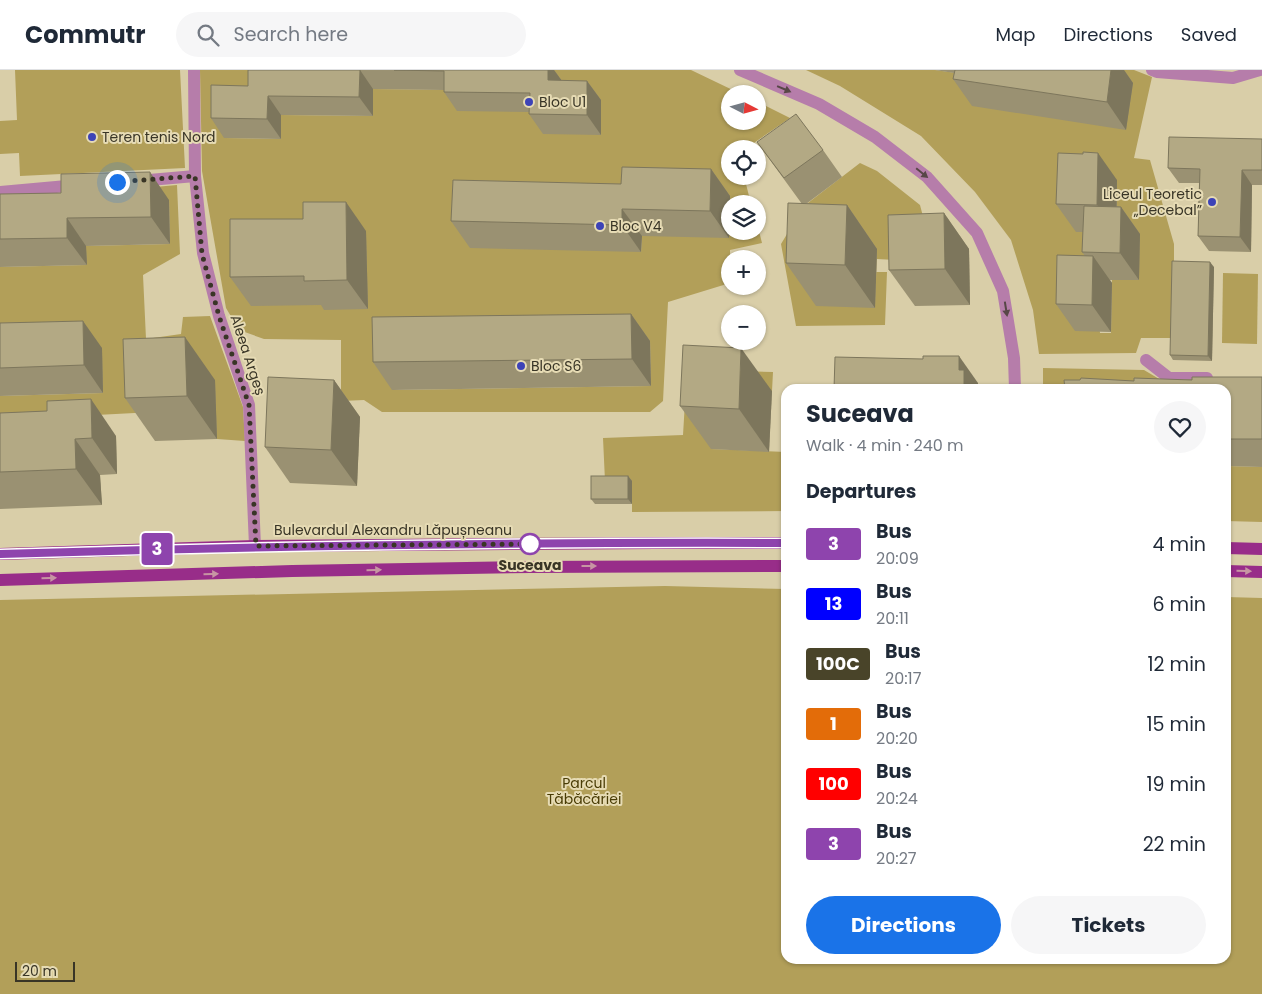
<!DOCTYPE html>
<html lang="en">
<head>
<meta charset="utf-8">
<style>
  :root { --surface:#fff; --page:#f6f6f7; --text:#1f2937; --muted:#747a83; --line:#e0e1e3; --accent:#1a73e8 }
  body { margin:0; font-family:Poppins,sans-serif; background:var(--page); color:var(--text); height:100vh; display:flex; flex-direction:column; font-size:19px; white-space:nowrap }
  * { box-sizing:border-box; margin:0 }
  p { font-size:16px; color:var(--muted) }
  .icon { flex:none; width:28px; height:28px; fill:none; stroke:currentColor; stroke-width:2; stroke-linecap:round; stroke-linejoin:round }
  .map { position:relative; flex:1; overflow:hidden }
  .sheet { position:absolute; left:781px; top:314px; width:450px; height:580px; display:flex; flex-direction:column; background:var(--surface); border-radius:15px; box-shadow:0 1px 4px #0004 }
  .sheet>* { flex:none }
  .badge { padding:0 10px; border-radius:4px; font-size:18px; line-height:32px }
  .needle { width:32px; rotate:96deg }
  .fabs { position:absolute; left:721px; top:15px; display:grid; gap:10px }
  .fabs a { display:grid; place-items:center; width:45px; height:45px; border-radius:50%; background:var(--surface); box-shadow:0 1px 4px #0004; font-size:25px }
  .scale { position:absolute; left:15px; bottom:12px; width:60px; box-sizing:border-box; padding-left:5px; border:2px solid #393526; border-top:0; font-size:14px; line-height:18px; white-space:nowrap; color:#393526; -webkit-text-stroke:4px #e6dbb4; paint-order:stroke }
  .you { position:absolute; width:25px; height:25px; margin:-12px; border:4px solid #fff; border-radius:50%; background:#1a73e8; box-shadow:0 0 0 8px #1a73e833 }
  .map>.badge { position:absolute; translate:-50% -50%; box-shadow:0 0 0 2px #fff }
  h2 { padding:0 25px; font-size:19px; line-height:45px }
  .round { display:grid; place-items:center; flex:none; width:52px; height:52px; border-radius:26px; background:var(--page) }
  .overview { display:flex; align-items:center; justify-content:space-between; height:85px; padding:0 25px }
  h1 { font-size:24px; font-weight:700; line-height:38px }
  .primary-button { display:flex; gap:10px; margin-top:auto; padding:10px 25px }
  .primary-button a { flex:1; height:58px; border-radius:30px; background:var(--accent); color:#fff; font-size:20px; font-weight:700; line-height:58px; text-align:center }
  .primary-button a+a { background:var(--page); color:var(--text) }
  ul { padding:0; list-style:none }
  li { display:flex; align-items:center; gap:15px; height:60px; padding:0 25px }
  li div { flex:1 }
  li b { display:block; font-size:19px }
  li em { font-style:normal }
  li .badge { min-width:55px; font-weight:700; text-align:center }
  header { display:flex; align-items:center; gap:30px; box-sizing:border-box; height:70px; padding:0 25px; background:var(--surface); border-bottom:1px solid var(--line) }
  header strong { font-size:24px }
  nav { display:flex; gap:28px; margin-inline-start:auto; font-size:18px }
  .search { width:350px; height:45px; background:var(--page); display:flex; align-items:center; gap:12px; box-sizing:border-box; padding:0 18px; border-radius:28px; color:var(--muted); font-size:19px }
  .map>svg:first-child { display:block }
  .green { fill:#b29f59; fill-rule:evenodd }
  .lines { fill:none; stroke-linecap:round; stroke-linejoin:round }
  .minor { stroke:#b67daa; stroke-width:12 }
  .major { stroke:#982d89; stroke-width:12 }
  .wall { fill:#9a9172 }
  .shaded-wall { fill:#7d765c }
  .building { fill:#b3a984; stroke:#7d765c }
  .oneway { fill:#584747 }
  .oneway2 { fill:#c795a3 }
  .line-casing { stroke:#fff; stroke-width:11 }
  .line { stroke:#8e44ad; stroke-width:8 }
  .walk { stroke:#393526; stroke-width:5; stroke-dasharray:0 9 }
  .poi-dot { fill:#3d43b7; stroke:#e6dbb4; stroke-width:2 }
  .stop-dot { fill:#fff; stroke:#8e44ad; stroke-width:2.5 }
  .labels { text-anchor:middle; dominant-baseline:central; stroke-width:4; stroke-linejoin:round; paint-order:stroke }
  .poi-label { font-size:14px; fill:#393526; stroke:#e6dbb4; text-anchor:start }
  .street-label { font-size:14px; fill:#393526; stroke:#e6dbb4 }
  .stop-label { font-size:14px; font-weight:bold; fill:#393526; stroke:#e6dbb4 }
  .park-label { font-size:14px; fill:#493c05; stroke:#e6dbb4 }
</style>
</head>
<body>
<header>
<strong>Commutr</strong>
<div class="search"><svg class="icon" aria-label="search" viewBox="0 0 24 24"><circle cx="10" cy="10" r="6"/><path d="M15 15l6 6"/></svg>Search here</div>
<nav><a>Map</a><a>Directions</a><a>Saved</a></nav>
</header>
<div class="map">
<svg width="1262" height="924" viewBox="0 0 1262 924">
  <rect width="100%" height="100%" fill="#d9cea8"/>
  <g class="green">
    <path d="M15 0H180L185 98 20 106 19 83 0 84V51L17 50Z"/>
    <path d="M200 0H353L225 68 281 69V45L372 46 373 19 458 20 543 42 601 64 474 0H691L741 24H730V51H758V32L790 48 745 79H730V106H744L751 134H730L641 124V182L642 166 730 146V161H758V157L762 173 730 180V213L668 232 663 331 650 342H382L364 330 341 331V270L264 269 239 260 226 238 202 101ZM650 271 651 316 393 320Z"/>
    <path d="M806 0H935L977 6 973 36 1050 0H1134L1152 7 1134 88 1150 90 1174 174V268H1141L1136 283 1039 284 1033 240 1011 170 975 122 921 66 840 16ZM1117 110 1116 171 1139 210H1129L1112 205 1111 263H1100L1090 162Z"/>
    <path d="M860 93 877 101 920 135 932 181 914 191 877 189V179L875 238 876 202H887L885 255 796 256 781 174 804 136Z"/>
    <path d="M177 115 180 184 143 205 146 269 181 264 183 247 210 246 243 337 245 371 217 369 154 342 0 350V326L103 323 0 281V197L86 195V176L170 174 169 130 81 150 0 152V131Z"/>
    <path d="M1223 203 1258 204 1257 274 1222 273Z"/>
    <path d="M740 278V301L773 302 772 321 713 319 711 379 786 382V441L632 442V411H605L603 368 683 365 688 282Z"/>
    <path d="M1043 298 1144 300 1171 316 1226 319H1043Z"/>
    <path d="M1226 396 1262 397V452L1226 451Z"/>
    <path d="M665 516 786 519V889H1226V527L1262 528V924H0V530Z"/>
  </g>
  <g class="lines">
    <g class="minor">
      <path d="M194 0 195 106 203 183 219 246 249 335 255 476"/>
      <path d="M740 0 819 34 875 67 927 107 977 163 1003 221 1014 288 1015 319"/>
      <path d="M1152 0 1157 2 1233 8 1260 0"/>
      <path d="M138 111 195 106"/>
      <path d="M0 122 78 115"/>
      <path d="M1146 290 1169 308H1207"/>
    </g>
    <g class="major">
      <path d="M1226 478 1262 479"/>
      <path d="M0 484 255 476 655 473H786"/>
      <path d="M1226 501 1262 502"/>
      <path d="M0 510 292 501 530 497 786 496"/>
    </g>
  </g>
  <g class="wall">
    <path d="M248 0H554L562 11H587L601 30V65L543 64 529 44V42L457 41 444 22V20L373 19V46L281 45V69L224 68 211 48 248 16Z"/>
    <path d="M935 0H1124L1133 13 1126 60 972 36 953 9 954 3Z"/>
    <path d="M1262 69V115H1252L1251 182 1209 181 1198 166 1199 113H1179L1168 98Z"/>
    <path d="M757 72 823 80 842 107 806 134 847 135 877 179 875 238 816 236 786 193 802 134Z"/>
    <path d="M711 99 730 126 729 168 642 166 641 182 470 178 451 151 621 114Z"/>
    <path d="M1117 110V136L1121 137 1140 164 1139 210H1110L1112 213 1111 262 1075 261 1056 234 1085 186 1082 182 1083 162H1076L1056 134Z"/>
    <path d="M0 124 169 130 170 174 86 176 87 195 0 197Z"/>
    <path d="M944 143 969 179 970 235 915 236 889 200Z"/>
    <path d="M366 161 368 239 324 240 321 235 251 236 230 207Z"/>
    <path d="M1214 197 1212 291 1173 290 1170 285Z"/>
    <path d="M631 244 650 271 651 316 392 320 373 292Z"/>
    <path d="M0 253 102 278 103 323 0 326Z"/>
    <path d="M1262 307V397L1226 396V319L1134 311Z"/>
    <path d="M215 310 217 369 155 371 125 328Z"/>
    <path d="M334 310 360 347 357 416 290 413 265 377Z"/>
    <path d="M772 321 769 382 711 379 680 336Z"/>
    <path d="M47 341 116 366 117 404 100 405 102 435 0 439V343Z"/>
    <path d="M628 406 632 411V434H595L591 429Z"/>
  </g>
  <g class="shaded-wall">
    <path d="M360 0 373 19V46L359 27Z"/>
    <path d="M548 0H554L562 11 548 10Z"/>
    <path d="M1111 0H1124L1133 13 1126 60 1107 32Z"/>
    <path d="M587 11 601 30V65L587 45Z"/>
    <path d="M268 26 281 45V69L267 49Z"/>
    <path d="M1098 83 1117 110 1116 162 1097 135Z"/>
    <path d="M711 99 730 126 729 168 710 141Z"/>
    <path d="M1242 100 1252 115 1251 182 1240 167Z"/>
    <path d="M150 102 169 130 170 174 151 147Z"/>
    <path d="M346 132 366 161 368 239 347 210Z"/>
    <path d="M847 135 877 179 875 238 845 195Z"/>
    <path d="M1121 137 1140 164 1139 210 1120 183Z"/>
    <path d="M622 139 642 166 641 182 622 155Z"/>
    <path d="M944 143 969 179 970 235 945 199Z"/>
    <path d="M67 148 86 176 87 195 67 168Z"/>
    <path d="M1093 186 1112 213 1111 262 1092 235Z"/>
    <path d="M1210 192 1214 197 1212 291 1208 286Z"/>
    <path d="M631 244 650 271 651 316 632 289Z"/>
    <path d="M83 251 102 278 103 323 84 295Z"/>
    <path d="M185 267 215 310 217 369 187 326Z"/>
    <path d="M741 278 772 321 769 382 739 339Z"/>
    <path d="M959 286 978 313V319H964L959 300Z"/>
    <path d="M334 310 360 347 357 416 331 380Z"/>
    <path d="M91 329 116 366 117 404 92 368Z"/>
    <path d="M75 369 100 405 102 435 76 399Z"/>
    <path d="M628 406 632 411V434L628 429Z"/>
  </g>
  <g class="building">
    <path d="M248 0H360L359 27 268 26 267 49 211 48V15L248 16Z"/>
    <path d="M394 0H548V10L587 11V45L529 44 530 23 444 22V1Z"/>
    <path d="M955 0H1111L1107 32 953 9Z"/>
    <path d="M796 44 823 80 784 108 757 72Z"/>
    <path d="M1169 67 1262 69V100H1242L1240 167 1198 166 1200 99 1168 98Z"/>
    <path d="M1083 82 1098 83 1097 135 1056 134 1058 83 1083 84Z"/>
    <path d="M622 97 711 99 710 141 622 139V155L451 151 453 110 621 114Z"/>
    <path d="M150 102 151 147 67 148V168L0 169V124L61 123V104Z"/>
    <path d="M303 132H346L347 210 304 211V206L230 207V149H303Z"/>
    <path d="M788 133 847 135 845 195 786 193Z"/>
    <path d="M1084 136 1121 137 1120 183 1082 182Z"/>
    <path d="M944 143 945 199 889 200 888 145Z"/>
    <path d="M1057 185 1093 186 1092 235 1056 234Z"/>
    <path d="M1172 191 1210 192 1208 286 1170 285Z"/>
    <path d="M631 244 632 289 373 292 372 247Z"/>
    <path d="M83 251 84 295 0 298V253Z"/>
    <path d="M185 267 187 326 125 328 123 269Z"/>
    <path d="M683 275 741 278 739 339 680 336Z"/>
    <path d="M923 286H959V300H964V319H834L835 287 923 289Z"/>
    <path d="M268 307 334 310 331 380 265 377Z"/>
    <path d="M1192 307H1262V369H1226V319H1065L1064 310H1080L1081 308 1134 311V308L1192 310Z"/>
    <path d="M91 329 92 368 75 369 76 399 0 402V343L47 341V331Z"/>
    <rect x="591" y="406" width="37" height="23"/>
  </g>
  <defs><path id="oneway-solid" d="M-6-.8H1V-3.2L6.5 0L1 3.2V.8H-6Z" transform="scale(1.25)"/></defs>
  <g class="oneway">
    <use href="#oneway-solid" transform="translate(784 19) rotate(23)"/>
    <use href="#oneway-solid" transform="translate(922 103) rotate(39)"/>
    <use href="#oneway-solid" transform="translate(1006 239) rotate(81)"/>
  </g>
  <g class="oneway2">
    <use href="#oneway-solid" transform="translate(589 496)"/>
    <use href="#oneway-solid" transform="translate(374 500) rotate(-1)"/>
    <use href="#oneway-solid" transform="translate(1244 501) rotate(1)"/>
    <use href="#oneway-solid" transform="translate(211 504) rotate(-2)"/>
    <use href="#oneway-solid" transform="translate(49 508) rotate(-2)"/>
  </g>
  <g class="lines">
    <g class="line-casing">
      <path id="line" d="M0 484C262 476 524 472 786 473"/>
    </g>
    <use href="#line" class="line"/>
    <path class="walk" d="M117 112 195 106 202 184 219 246 249 335 256 476 530 474"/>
  </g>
  <g class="poi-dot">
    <circle cx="529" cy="32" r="5"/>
    <circle cx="92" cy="67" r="5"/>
    <circle cx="1212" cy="132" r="5"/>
    <circle cx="600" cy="156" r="5"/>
    <circle cx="521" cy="296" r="5"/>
  </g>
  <circle class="stop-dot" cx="530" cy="474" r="10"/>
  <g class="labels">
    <g class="poi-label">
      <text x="539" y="32">Bloc U1</text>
      <text x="102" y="67">Teren tenis Nord</text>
      <text x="1202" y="124" text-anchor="end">Liceul Teoretic<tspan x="1202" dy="16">„Decebal”</tspan></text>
      <text x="610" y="156">Bloc V4</text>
      <text x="531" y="296">Bloc S6</text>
    </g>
    <g class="street-label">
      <text transform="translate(248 285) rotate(72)">Aleea Argeș</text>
      <text x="393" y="460">Bulevardul Alexandru Lăpușneanu</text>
    </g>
    <g class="stop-label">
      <text x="530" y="495">Suceava</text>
    </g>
    <g class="park-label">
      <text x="584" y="713">Parcul<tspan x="584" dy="16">Tăbăcăriei</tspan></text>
    </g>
  </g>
</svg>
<div class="fabs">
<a><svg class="needle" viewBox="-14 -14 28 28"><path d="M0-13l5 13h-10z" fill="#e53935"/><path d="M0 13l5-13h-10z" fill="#747a83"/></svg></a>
<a><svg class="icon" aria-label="locate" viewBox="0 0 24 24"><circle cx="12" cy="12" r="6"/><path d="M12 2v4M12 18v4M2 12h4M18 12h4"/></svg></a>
<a><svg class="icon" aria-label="layers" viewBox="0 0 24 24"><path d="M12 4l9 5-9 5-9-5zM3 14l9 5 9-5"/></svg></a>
<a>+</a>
<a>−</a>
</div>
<div class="scale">20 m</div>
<div class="you" style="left:117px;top:112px"></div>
<b class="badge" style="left:157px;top:479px;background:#8e44ad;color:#fff">3</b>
<section class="sheet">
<div class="overview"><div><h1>Suceava</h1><p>Walk · 4 min · 240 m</p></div><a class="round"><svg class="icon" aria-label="heart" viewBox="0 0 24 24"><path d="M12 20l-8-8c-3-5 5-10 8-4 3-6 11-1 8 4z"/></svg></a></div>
<h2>Departures</h2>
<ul>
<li><span class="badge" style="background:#8e44ad;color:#fff">3</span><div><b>Bus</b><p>20:09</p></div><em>4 min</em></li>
<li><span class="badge" style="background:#00f;color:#fff">13</span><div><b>Bus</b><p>20:11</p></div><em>6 min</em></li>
<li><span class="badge" style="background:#494429;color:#fff">100C</span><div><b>Bus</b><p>20:17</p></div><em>12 min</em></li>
<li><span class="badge" style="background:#e36c09;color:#fff">1</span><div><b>Bus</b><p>20:20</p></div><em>15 min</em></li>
<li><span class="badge" style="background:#f00;color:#fff">100</span><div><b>Bus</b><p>20:24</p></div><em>19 min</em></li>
<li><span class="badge" style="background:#8e44ad;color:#fff">3</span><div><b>Bus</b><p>20:27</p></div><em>22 min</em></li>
</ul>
<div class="primary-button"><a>Directions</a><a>Tickets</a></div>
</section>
</div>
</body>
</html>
